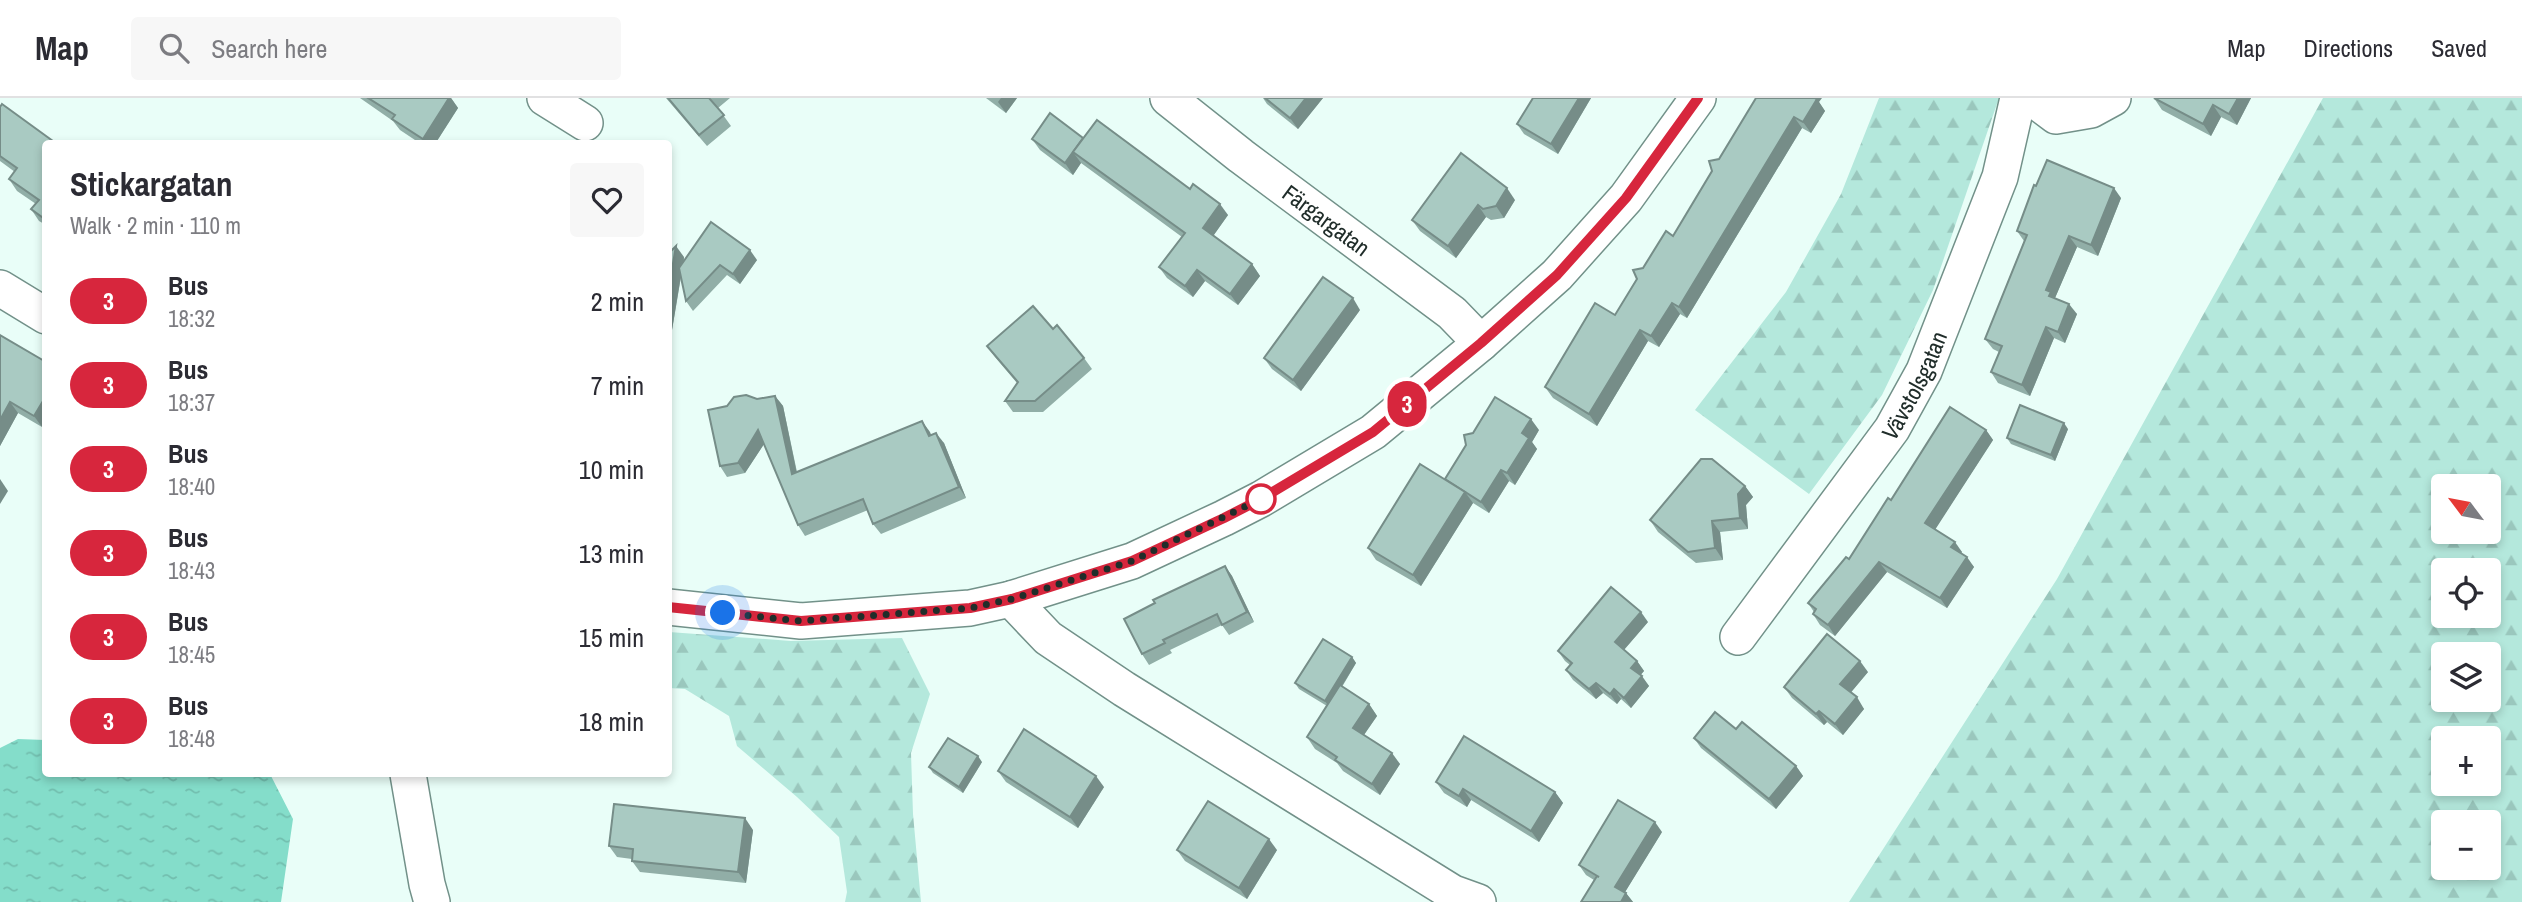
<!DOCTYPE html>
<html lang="en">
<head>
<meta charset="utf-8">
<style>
  :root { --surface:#fff; --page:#f7f7f7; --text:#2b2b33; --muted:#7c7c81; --line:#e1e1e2 }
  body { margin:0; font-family:"Archivo Narrow",sans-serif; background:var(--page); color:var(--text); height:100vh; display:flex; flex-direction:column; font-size:26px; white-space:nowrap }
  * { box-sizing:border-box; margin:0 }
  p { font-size:23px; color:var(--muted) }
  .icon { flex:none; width:38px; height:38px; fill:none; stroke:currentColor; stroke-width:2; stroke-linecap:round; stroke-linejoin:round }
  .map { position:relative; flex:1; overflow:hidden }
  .details { position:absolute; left:42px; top:42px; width:630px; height:637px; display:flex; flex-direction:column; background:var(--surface); border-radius:7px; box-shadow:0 4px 10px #0003 }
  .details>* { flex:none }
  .badge { padding:0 14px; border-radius:23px; font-size:24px; line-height:46px }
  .needle { width:46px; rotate:302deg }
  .fabs { position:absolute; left:2431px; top:376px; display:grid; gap:14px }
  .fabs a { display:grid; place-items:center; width:70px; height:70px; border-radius:7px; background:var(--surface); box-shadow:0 4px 10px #0003; font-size:35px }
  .you { position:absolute; width:35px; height:35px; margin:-18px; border:5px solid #fff; border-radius:50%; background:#1a73e8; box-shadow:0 0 0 10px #1a73e833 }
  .map>.badge { position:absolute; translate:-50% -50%; box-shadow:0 0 0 4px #fff }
  .round { display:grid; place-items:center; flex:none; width:74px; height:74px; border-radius:7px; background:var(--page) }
  .summary { display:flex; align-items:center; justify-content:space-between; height:119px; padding:0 28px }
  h1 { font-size:33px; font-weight:800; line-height:52px }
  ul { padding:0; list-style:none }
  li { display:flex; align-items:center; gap:21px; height:84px; padding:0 28px }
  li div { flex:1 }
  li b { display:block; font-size:26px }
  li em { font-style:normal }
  li .badge { min-width:77px; font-weight:700; text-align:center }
  header { display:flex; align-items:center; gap:42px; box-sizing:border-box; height:98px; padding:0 35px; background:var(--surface); border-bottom:2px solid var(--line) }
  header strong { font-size:33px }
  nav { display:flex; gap:38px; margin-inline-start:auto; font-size:24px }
  .search { width:490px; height:63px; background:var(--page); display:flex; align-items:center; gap:18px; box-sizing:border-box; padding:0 24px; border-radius:7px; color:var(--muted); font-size:26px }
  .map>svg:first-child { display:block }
  .forest { fill:url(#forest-firs); fill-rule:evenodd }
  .water { fill:url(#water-ripples) }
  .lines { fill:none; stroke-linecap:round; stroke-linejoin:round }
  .minor-casing { stroke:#729189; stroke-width:38 }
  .minor { stroke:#fff; stroke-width:35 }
  .wall { fill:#91aea7 }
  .shaded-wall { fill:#768d88 }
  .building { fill:#a9cac2; stroke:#768d88; stroke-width:2 }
  .line-casing { stroke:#fff; stroke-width:16 }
  .line { stroke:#d7263d; stroke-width:10 }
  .walk { stroke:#202d2a; stroke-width:7; stroke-dasharray:0 12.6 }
  .stop-dot { fill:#fff; stroke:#d7263d; stroke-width:3.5 }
  .labels { text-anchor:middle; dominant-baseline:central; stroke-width:5; stroke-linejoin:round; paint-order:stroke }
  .street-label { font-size:23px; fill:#202d2a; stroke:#fff }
</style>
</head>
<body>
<header>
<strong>Map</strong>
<div class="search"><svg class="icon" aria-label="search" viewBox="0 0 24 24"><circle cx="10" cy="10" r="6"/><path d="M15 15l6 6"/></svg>Search here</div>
<nav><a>Map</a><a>Directions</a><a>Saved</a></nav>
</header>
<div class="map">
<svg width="2522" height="804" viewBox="0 0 2522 804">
  <defs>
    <pattern id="forest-firs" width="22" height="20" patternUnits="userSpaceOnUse" patternTransform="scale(1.75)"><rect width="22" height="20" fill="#b4e8dc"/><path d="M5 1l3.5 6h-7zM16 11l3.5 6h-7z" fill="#9ac7bd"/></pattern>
    <pattern id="water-ripples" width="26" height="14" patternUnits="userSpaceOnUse" patternTransform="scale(1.75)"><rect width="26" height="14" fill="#84ddca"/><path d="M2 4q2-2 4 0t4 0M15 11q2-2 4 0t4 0" fill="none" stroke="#72beae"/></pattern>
  </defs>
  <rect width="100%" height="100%" fill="#e9fef8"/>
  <g class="forest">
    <path d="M1879 0H1999L1933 192 1882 297 1809 396 1695 312 1786 194 1841 96Z"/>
    <path d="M2323 0H2522V804H1849L2057 481ZM2443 388H2488V434H2443ZM2443 472H2488V518H2443ZM2443 556H2488V602H2443ZM2443 640H2488V686H2443ZM2443 724H2488V770H2443Z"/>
    <path d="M669 534 791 543 902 540 930 596 911 655 913 716 921 804H845L847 794 839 739 797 699 737 648 729 618 685 591 669 590Z"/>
  </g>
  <path class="water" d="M18 641 45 642 46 676H270L293 721 281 804H0V650Z"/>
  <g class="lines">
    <g class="minor-casing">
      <g id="minor">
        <path d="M545 0 585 25"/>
        <path id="s1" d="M1168 0 1241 58 1452 215 1481 245"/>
        <path d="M2032 0 2056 18 2091 12 2113 0"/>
        <path d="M0 190 46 218"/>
        <path d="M1011 501 1048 540 1124 591 1453 795 1478 804"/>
        <path d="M668 509 801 523 970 510 1011 501 1132 463 1224 420 1261 401 1373 334 1481 245 1557 177 1626 100 1698 0"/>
        <path id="s2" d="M1738 539 1892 331 1924 273 2000 79 2018 0"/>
        <path d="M408 676 427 786 432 804"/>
      </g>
    </g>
    <use href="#minor" class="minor"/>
  </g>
  <g class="wall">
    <path d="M360 0H451L458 10 435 46H421L400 32 393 23Z"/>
    <path d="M666 0H730L718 10 731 28 707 48Z"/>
    <path d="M986 0H1017L1006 15Z"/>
    <path d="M1263 0H1323L1298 31 1267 6Z"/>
    <path d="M1533 0H1591L1558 56 1524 36 1517 26Z"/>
    <path d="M2154 0H2251L2237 27 2221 19 2211 38 2162 12Z"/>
    <path d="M1819 4 1825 13 1811 35 1802 30 1687 220 1680 216 1659 249 1648 243 1597 328 1553 300 1545 289 1615 217 1643 170 1673 138 1719 61Z"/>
    <path d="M0 9 46 46V127L39 123 31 111 36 106 17 93 9 81 15 74 0 63Z"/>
    <path d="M1084 40 1190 91 1228 117 1213 138 1252 166 1260 178 1238 207 1205 183 1193 199 1167 180 1159 169 1182 139 1081 65 1073 77 1040 52 1032 41Z"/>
    <path d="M2036 88 2121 100 2098 158 2077 149 2055 200 2077 216 2065 245 2054 240 2030 298 1998 285 1991 274 1999 254 1993 251 1985 241 2024 143 2017 133Z"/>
    <path d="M1515 102 1504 120 1491 122 1486 119 1456 160 1420 133 1412 122Z"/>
    <path d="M668 156 684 159V163L757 162 740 186 727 177 693 213 686 203 681 179 671 238 668 236Z"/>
    <path d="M1360 212 1301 293 1272 271 1264 260Z"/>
    <path d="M1053 231 1084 260 1092 271 1043 314H1013L1005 303 1017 285 995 259 987 248Z"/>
    <path d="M0 237 42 329 18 315 0 348Z"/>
    <path d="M775 298 783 308 797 374 922 323 931 337 944 345 966 400 881 436 873 426 868 412 805 438 798 427 764 346 745 375 727 379 720 368 757 301Z"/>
    <path d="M2068 331 2055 363 2011 346 2007 340Z"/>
    <path d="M1539 332 1532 344 1537 351 1515 387 1509 383 1489 415 1473 405 1421 488 1376 462 1368 450 1445 382Z"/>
    <path d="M1986 332 1993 342 1935 431 1962 454 1961 455 1974 469 1947 510 1887 474 1835 538 1820 527 1813 516 1814 514 1808 505 1849 461 1891 402Z"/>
    <path d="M1745 388 1753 399 1746 407 1748 431 1720 434 1723 462 1696 465 1658 434 1650 422Z"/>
    <path d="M1225 468 1232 478 1254 524 1229 537 1222 527 1170 552 1172 555 1149 567 1142 556Z"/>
    <path d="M1648 524 1624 552 1637 563 1644 573 1640 577 1649 588 1631 610 1621 601 1617 606 1603 595 1596 601 1573 582 1566 572 1570 567 1565 563 1558 553Z"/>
    <path d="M1352 559 1356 565 1342 589 1369 606 1377 618 1364 637 1400 666 1380 697 1343 673 1337 665 1315 651 1307 639 1327 608 1299 591 1295 585Z"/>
    <path d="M1868 574 1850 595 1864 611 1843 637 1827 624 1824 627 1792 600 1784 589Z"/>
    <path d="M1736 631 1796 668 1803 678 1776 711 1701 650 1694 640Z"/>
    <path d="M982 664 963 695 933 675 929 669Z"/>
    <path d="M998 673 1104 689 1078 730 1006 684Z"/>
    <path d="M1436 684 1555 694 1563 705 1539 744 1471 702 1467 709 1444 695Z"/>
    <path d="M753 732 746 785 640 774 632 763V761L617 759 609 748Z"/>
    <path d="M1662 734 1625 794 1633 804H1581L1594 782 1586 777 1579 767Z"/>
    <path d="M1177 752H1277L1247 801 1185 763Z"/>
  </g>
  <g class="shaded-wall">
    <path d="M449 0H451L458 10 435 46H426L423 41Z"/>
    <path d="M1001 0H1017L1006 15 998 4Z"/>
    <path d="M1306 0H1323L1298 31 1290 20Z"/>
    <path d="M1579 0H1591L1558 56 1551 46Z"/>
    <path d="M1811 0H1822L1819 4 1825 13 1811 35 1803 24Z"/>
    <path d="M2238 0H2251L2237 27 2229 16Z"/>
    <path d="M2213 7 2221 19 2211 38 2203 26Z"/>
    <path d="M1794 19 1802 30 1687 220 1679 209Z"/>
    <path d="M1083 40 1073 54 1081 65 1073 77 1065 65Z"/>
    <path d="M1507 90 1515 102 1504 120 1496 108Z"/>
    <path d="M2114 90 2121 100 2098 158 2091 147Z"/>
    <path d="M1220 106 1228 117 1211 141 1203 130Z"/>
    <path d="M1478 107 1486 119 1456 160 1448 148Z"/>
    <path d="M2069 138 2077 149 2055 200 2057 208 2046 192Z"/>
    <path d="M676 148 684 159 671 238 668 235V194Z"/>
    <path d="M750 152 757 162 740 186 733 176Z"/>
    <path d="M1252 166 1260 178 1238 207 1230 196Z"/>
    <path d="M1197 172 1205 183 1193 199 1185 188Z"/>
    <path d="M1353 200 1360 212 1301 293 1293 282Z"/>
    <path d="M1672 205 1680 216 1659 249 1651 238Z"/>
    <path d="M2069 206 2077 216 2065 245 2058 234Z"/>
    <path d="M2046 229 2054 240 2030 298 2022 287Z"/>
    <path d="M1640 232 1648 243 1597 328 1589 316Z"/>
    <path d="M46 298V323L42 329 34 318Z"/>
    <path d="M775 298 783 308 799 386 792 376Z"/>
    <path d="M10 304 18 315 0 348V322Z"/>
    <path d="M1531 321 1539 332 1532 344 1537 351 1515 387 1507 375 1522 335Z"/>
    <path d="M922 323 930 334 936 349 929 338Z"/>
    <path d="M2064 325 2068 331 2055 363 2051 357Z"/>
    <path d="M758 332 766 343 745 375 738 365Z"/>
    <path d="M1986 332 1993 342 1933 435 1925 425Z"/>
    <path d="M936 335 944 345 966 400 959 389Z"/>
    <path d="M1501 372 1509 383 1489 415 1481 404Z"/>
    <path d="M0 381 8 393 0 406Z"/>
    <path d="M1745 388 1753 399 1746 407 1748 431 1740 420 1738 396Z"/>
    <path d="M1465 394 1473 405 1421 488 1413 477Z"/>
    <path d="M1712 423 1720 434 1723 462 1715 450Z"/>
    <path d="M1955 444 1962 454 1958 459 1951 449Z"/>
    <path d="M1967 459 1974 469 1947 510 1940 500Z"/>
    <path d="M1879 464 1887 474 1835 538 1828 527Z"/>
    <path d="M1225 468 1232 478 1254 524 1247 514Z"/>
    <path d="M1641 514 1648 524 1622 554 1615 544Z"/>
    <path d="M1352 559 1356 565 1329 609 1325 603Z"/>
    <path d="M1637 563 1644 573 1638 580 1631 570Z"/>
    <path d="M1860 563 1868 574 1848 598 1840 586Z"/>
    <path d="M1642 578 1649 588 1631 610 1624 600Z"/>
    <path d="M1596 585 1603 595 1596 601 1589 591Z"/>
    <path d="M1614 591 1621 601 1617 606 1610 596Z"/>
    <path d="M1857 599 1864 611 1843 637 1835 626Z"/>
    <path d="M668 602 672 608 670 639 668 637Z"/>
    <path d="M1369 606 1377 618 1361 641 1353 630Z"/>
    <path d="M1819 613 1827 624 1824 627 1816 616Z"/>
    <path d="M1392 655 1400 666 1380 697 1372 686Z"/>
    <path d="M978 658 982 664 963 695 959 689Z"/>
    <path d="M1796 668 1803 678 1776 711 1769 701Z"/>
    <path d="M1096 678 1104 689 1078 730 1070 719Z"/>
    <path d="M1463 691 1471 702 1467 709 1459 698Z"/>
    <path d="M1555 694 1563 705 1539 744 1531 733Z"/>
    <path d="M745 720 753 732 746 785 738 774Z"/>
    <path d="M1655 724 1662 734 1622 799 1615 789Z"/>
    <path d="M1269 741 1277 752 1247 801 1239 790Z"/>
    <path d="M1626 795 1633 804H1621Z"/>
  </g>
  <g class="building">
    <path d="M368 0H449L423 41 392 21 395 17Z"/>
    <path d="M668 0H709L724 17 699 37Z"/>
    <path d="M1265 0H1306L1290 20Z"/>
    <path d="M1533 0H1579L1551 46 1517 26Z"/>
    <path d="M1756 0H1815L1817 1 1803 24 1794 19 1679 209 1672 205 1651 238 1640 232 1589 316 1545 289 1595 205 1615 217 1637 181 1633 172 1643 170 1666 133 1673 138 1712 73 1709 63 1719 61Z"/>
    <path d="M2154 0H2238L2229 16 2213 7 2203 26Z"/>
    <path d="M2 6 57 46H46V122L31 111 39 102 9 81 17 70 0 58V9Z"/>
    <path d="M1050 15 1083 40 1065 65 1032 41Z"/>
    <path d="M1097 22 1190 91 1193 86 1220 106 1203 130 1252 166 1230 196 1197 172 1185 188 1159 169 1185 135 1073 54Z"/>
    <path d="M1461 55 1507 90 1496 108 1483 111 1478 107 1448 148 1412 122Z"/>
    <path d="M2047 62 2114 90 2091 147 2069 138 2046 192 2051 194 2049 198 2069 206 2058 234 2046 229 2022 287 1991 274 2002 248 1985 241 2027 137 2017 133 2034 87 2036 88Z"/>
    <path d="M711 124 750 152 733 176 720 167 686 203 679 170Z"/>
    <path d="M676 148 668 194V156Z"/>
    <path d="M1323 179 1353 200 1293 282 1264 260Z"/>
    <path d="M1033 208 1053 231 1057 227 1084 260 1035 303H1005L1018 284 987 248Z"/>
    <path d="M0 237 46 264V298L34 318 10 304 0 322Z"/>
    <path d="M746 297 757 301 775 298 792 376 922 323 929 338 936 335 959 389 873 426 863 401 798 427 758 332 738 365 720 368 708 312 727 308 734 299Z"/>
    <path d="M1495 299 1531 321 1522 335 1529 340 1507 375 1501 372 1481 404 1445 381 1466 347 1464 337 1473 335Z"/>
    <path d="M2020 307 2064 325 2051 357 2007 340Z"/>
    <path d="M1950 309 1986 332 1925 425 1955 444 1951 449 1967 459 1940 500 1879 464 1828 527 1813 516 1816 511 1808 505 1846 459 1849 461 1888 400 1891 402Z"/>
    <path d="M1701 361H1712L1745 388 1738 396 1740 420 1712 423 1715 450 1688 454 1650 422Z"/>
    <path d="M1420 366 1465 394 1413 477 1368 450Z"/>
    <path d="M1225 468 1247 514 1222 527 1217 516 1163 542 1165 545 1142 556 1124 521 1155 505 1153 502Z"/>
    <path d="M1611 489 1641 514 1615 544 1637 563 1631 570 1642 578 1624 600 1614 591 1610 596 1596 585 1589 591 1566 572 1572 565 1558 553Z"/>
    <path d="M1827 536 1860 563 1840 586 1857 599 1835 626 1819 613 1816 616 1784 589Z"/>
    <path d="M1323 541 1352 559 1325 603 1295 585Z"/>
    <path d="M1340 587 1369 606 1353 630 1392 655 1372 686 1335 662 1337 659 1307 639Z"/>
    <path d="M1715 614 1736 631 1742 624 1796 668 1769 701 1694 640Z"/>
    <path d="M1024 631 1096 678 1070 719 998 673Z"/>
    <path d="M1464 638 1555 694 1531 733 1463 691 1459 698 1436 684Z"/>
    <path d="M948 640 978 658 959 689 929 669Z"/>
    <path d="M1618 702 1655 724 1615 789 1626 795 1621 804H1581L1597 778 1599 779 1579 767Z"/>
    <path d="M1208 703 1269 741 1239 790 1177 752Z"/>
    <path d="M614 706 745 720 738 774 632 763 633 751 609 748Z"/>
  </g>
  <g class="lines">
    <g class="line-casing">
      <path id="line" d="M668 509 801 523 970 510 1012 501 1132 463 1224 420 1261 401 1373 334 1481 245 1557 177 1626 100 1698 0"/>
    </g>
    <use href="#line" class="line"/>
    <path class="walk" d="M723 515 801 523 970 510 1012 501 1132 463 1261 401"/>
  </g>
  <circle class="stop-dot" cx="1261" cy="401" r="14"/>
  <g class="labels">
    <g class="street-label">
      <text stroke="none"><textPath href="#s1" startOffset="200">Färgargatan</textPath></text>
      <text stroke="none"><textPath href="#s2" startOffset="308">Vävstolsgatan</textPath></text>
    </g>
  </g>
</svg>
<div class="fabs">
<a><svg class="needle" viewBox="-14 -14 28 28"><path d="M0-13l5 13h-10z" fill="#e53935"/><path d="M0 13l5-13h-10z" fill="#7c7c81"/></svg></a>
<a><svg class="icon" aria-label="locate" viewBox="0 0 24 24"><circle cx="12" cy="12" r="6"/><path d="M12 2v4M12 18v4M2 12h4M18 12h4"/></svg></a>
<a><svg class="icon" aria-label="layers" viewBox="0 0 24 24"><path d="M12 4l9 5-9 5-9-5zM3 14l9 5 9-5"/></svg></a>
<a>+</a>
<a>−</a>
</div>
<div class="you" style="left:723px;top:515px"></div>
<b class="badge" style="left:1407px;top:306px;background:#d7263d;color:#fff">3</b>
<section class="details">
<div class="summary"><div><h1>Stickargatan</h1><p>Walk · 2 min · 110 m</p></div><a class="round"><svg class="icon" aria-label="heart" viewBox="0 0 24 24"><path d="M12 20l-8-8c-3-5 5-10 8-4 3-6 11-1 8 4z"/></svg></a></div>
<ul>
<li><span class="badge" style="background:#d7263d;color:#fff">3</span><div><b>Bus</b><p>18:32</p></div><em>2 min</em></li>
<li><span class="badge" style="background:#d7263d;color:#fff">3</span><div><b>Bus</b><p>18:37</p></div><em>7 min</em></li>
<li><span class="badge" style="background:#d7263d;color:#fff">3</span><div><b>Bus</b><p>18:40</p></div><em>10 min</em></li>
<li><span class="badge" style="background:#d7263d;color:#fff">3</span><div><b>Bus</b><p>18:43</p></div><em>13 min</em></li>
<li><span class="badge" style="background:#d7263d;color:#fff">3</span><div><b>Bus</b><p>18:45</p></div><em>15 min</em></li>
<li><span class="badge" style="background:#d7263d;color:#fff">3</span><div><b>Bus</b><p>18:48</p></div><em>18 min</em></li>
</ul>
</section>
</div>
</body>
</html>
